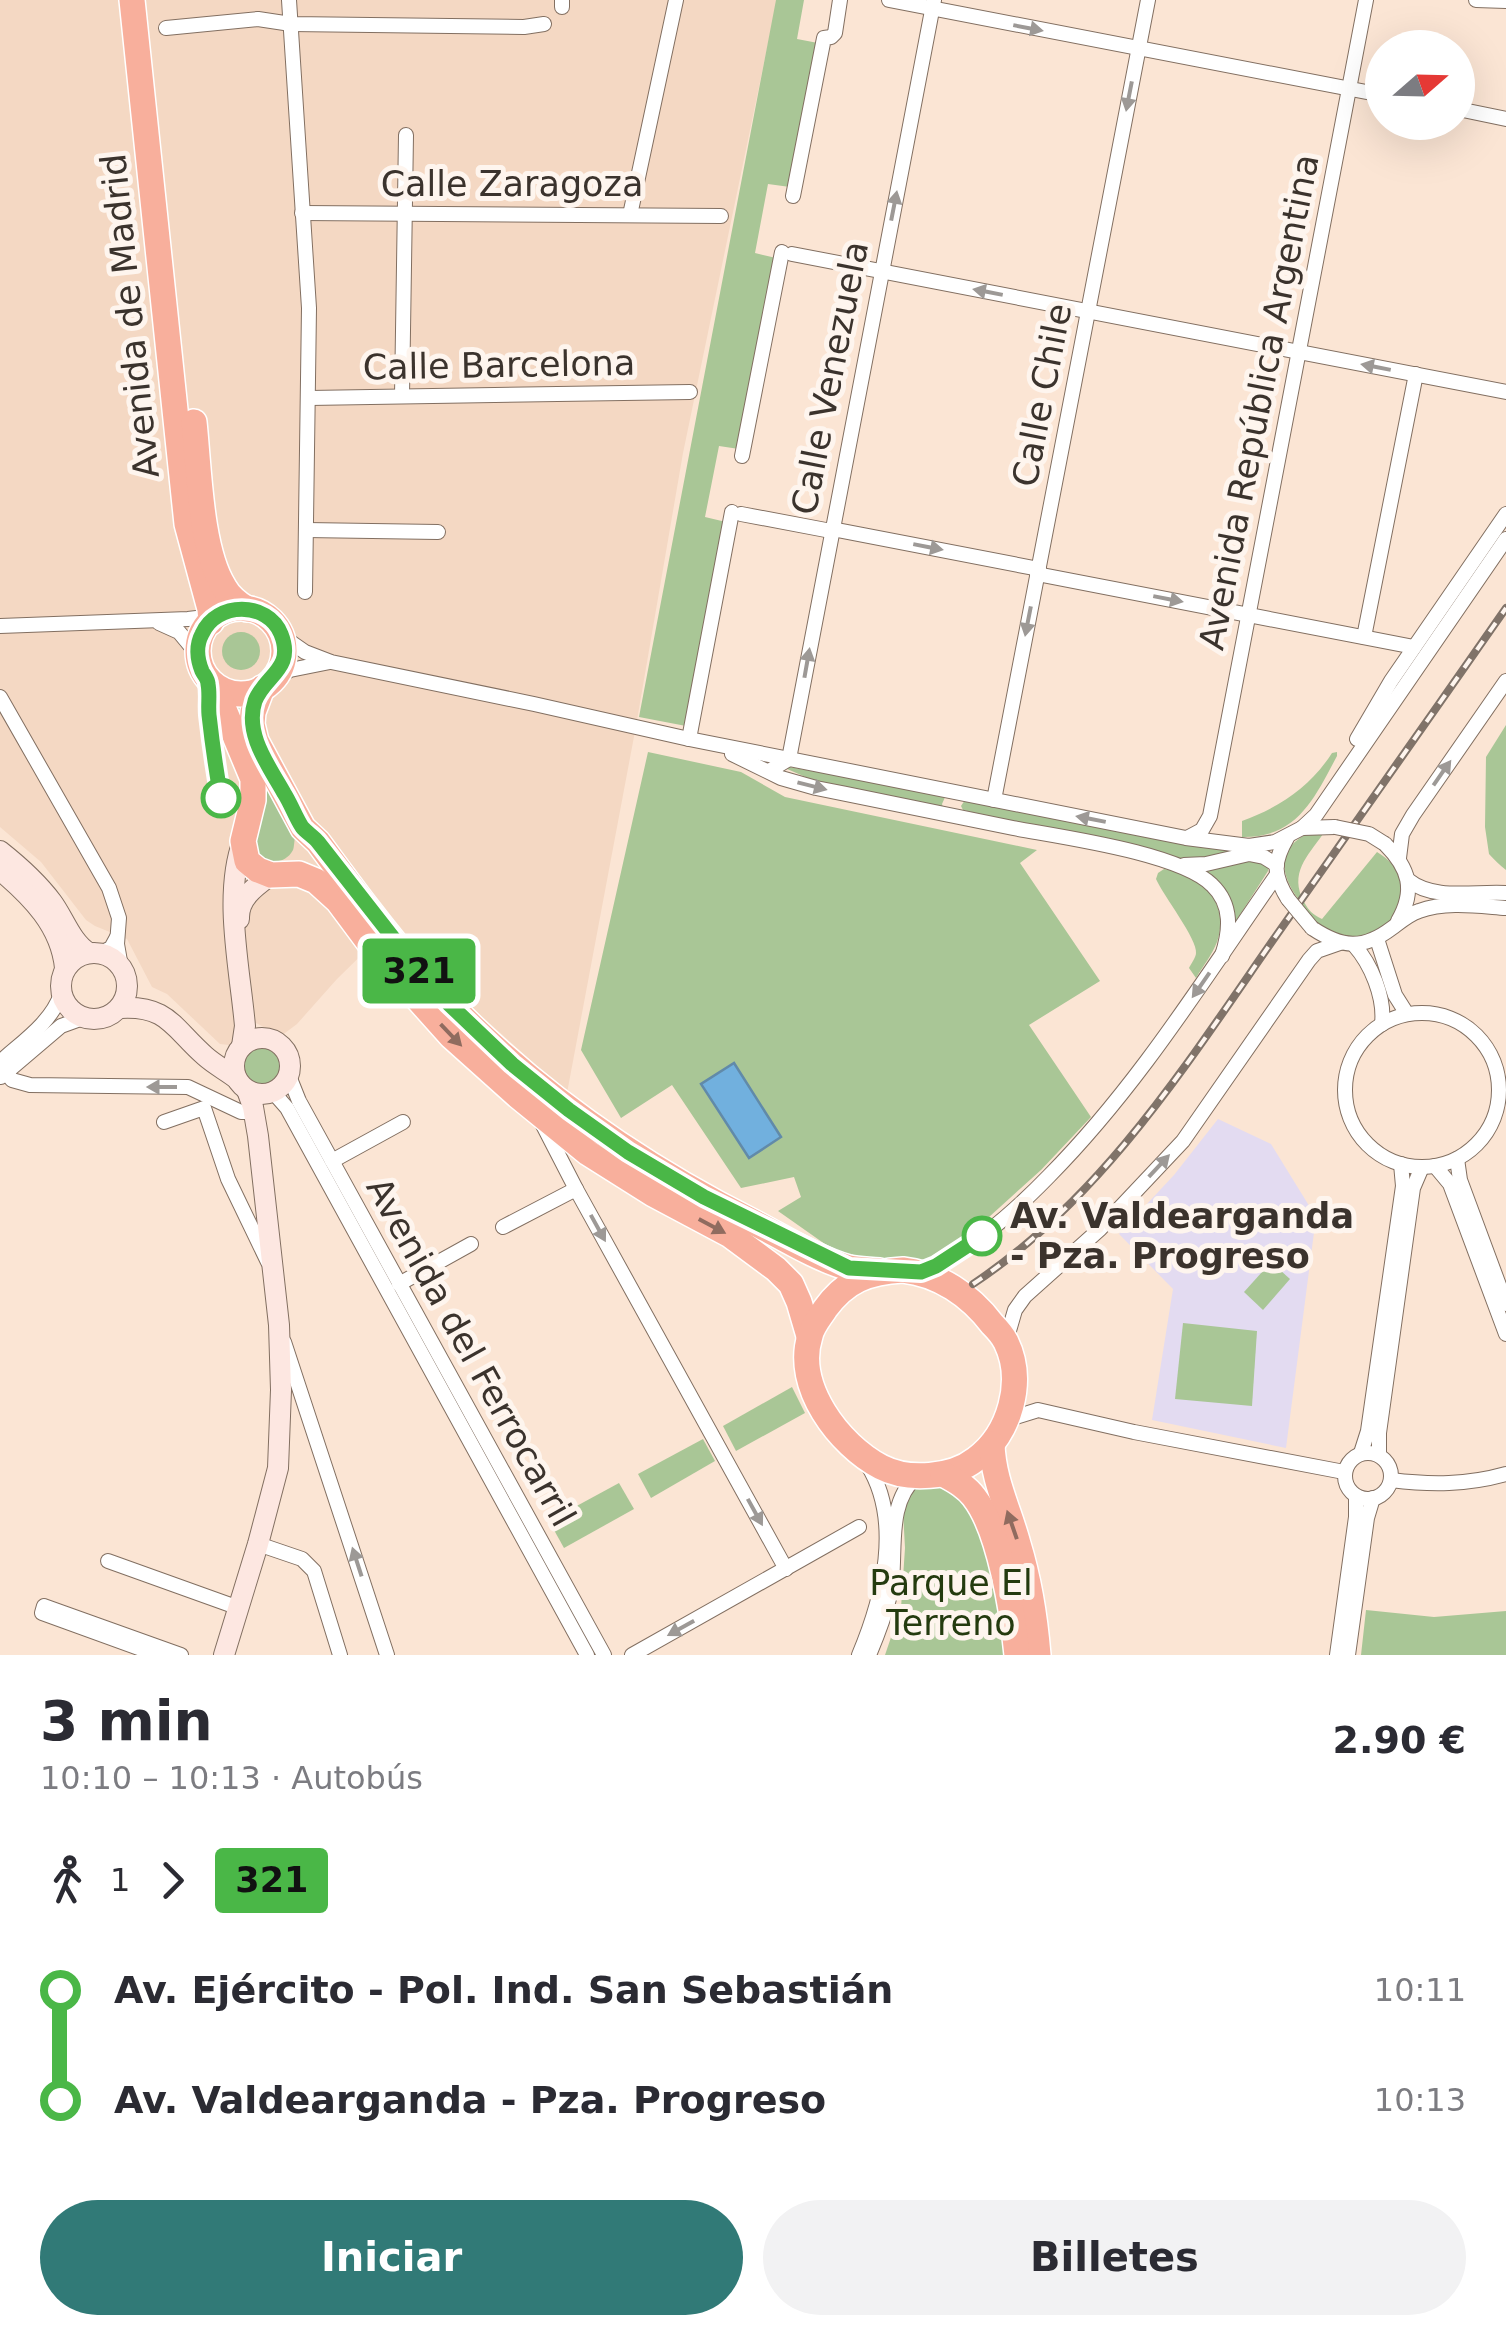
<!DOCTYPE html>
<html lang="es">
<head>
<meta charset="utf-8">
<style>
  :root { --surface:#fff; --page:#f2f2f3; --text:#2b2b33; --muted:#7c7c81; --accent:#317a77 }
  body { margin:0; font-family:"DejaVu Sans",sans-serif; background:var(--page); color:var(--text); height:100vh; display:flex; flex-direction:column; font-size:38px; white-space:nowrap }
  * { box-sizing:border-box; margin:0 }
  p { font-size:32px; color:var(--muted) }
  .icon { flex:none; width:55px; height:55px; fill:none; stroke:currentColor; stroke-width:2; stroke-linecap:round; stroke-linejoin:round }
  .map { position:relative; height:1655px; overflow:hidden }
  .sheet { display:flex; flex-direction:column; background:var(--surface); flex:1 }
  .sheet>* { flex:none }
  .badge { padding:0 20px; border-radius:8px; font-size:35px; line-height:65px }
  .needle { width:65px; rotate:70deg }
  .fabs { position:absolute; left:1365px; top:30px; display:grid; gap:20px }
  .fabs a { display:grid; place-items:center; width:110px; height:110px; border-radius:50%; background:var(--surface); box-shadow:0 10px 40px #0002; font-size:50px }
  .map>.badge { position:absolute; translate:-50% -50%; box-shadow:0 0 0 5px #fff }
  .legs { display:flex; align-items:center; gap:15px; height:110px; padding:0 40px; font-size:32px }
  .legs p { margin-inline-start:auto }
  .head { display:flex; align-items:center; justify-content:space-between; height:170px; padding:0 40px }
  h1 { font-size:55px; font-weight:800; line-height:75px }
  .cta { display:flex; gap:20px; margin-top:auto; padding:20px 40px }
  .cta a { flex:1; height:115px; border-radius:60px; background:var(--accent); color:#fff; font-size:40px; font-weight:800; line-height:115px; text-align:center }
  .cta a+a { background:var(--page); color:var(--text) }
  ul { padding:0 40px; list-style:none }
  li { display:flex; align-items:center; gap:35px; height:110px; font-size:38px }
  li i { display:grid; place-items:center; width:15px; height:100%; margin:0 12px; background:currentColor }
  li i::after { content:''; width:25px; height:25px; margin:-12px; border:8px solid; border-radius:50%; background:var(--surface) }
  li p { margin-inline-start:auto }
  li:first-child i { background:linear-gradient(#0000 50%,currentColor 0) }
  li:last-child i { background:linear-gradient(currentColor 50%,#0000 0) }
  .map>svg:first-child { display:block }
  .built { fill:#f4d8c3 }
  .education { fill:#e3dbf1 }
  .green { fill:#a9c696 }
  .water { fill:#71b0de; stroke:#618aa9; stroke-width:2.5 }
  .lines { fill:none; stroke-linecap:round; stroke-linejoin:round }
  .street-casing { stroke:#826f61; stroke-width:16 }
  .secondary-casing { stroke:#826f61; stroke-width:22 }
  .highway-casing { stroke:#fff; stroke-width:28 }
  .street { stroke:#fff; stroke-width:14 }
  .secondary { stroke:#fde7e1; stroke-width:20 }
  .highway { stroke:#f8af9c; stroke-width:25 }
  .rail-casing { stroke:#807369; stroke-width:8 }
  .rail { stroke:#fef5ee; stroke-width:4; stroke-dasharray:11; stroke-linecap:butt }
  .street-bridge-casing { stroke:#826f61; stroke-width:16; stroke-linecap:butt }
  .street-bridge { stroke:#fff; stroke-width:14 }
  .oneway { fill:#9d9996 }
  .oneway2 { fill:#906b5f }
  .line-1-casing { stroke:#fff; stroke-width:22 }
  .line-1 { stroke:#4ab747; stroke-width:15 }
  .stop-1-dot { fill:#fff; stroke:#4ab747; stroke-width:5 }
  .labels { text-anchor:middle; dominant-baseline:central; stroke-width:10; stroke-linejoin:round; paint-order:stroke }
  .street-label { font-size:35px; fill:#3b332d; stroke:#fef5ee }
  .stop-label { font-size:35px; font-weight:bold; fill:#3b332d; stroke:#fef5ee; text-anchor:start }
  .park-label { font-size:35px; fill:#243b0f; stroke:#fef5ee }
</style>
</head>
<body>
<div class="map">
<svg width="1506" height="1655" viewBox="0 0 1506 1655">
  <rect width="100%" height="100%" fill="#fbe5d4"/>
  <path class="built" d="M0 0H777L683 453 636 726 567 1093 427 967 391 926 337 979 297 1024 281 1036 256 1023 240 1025 235 1044 229 1045 220 1044 167 994 152 987 127 939 95 926 86 920 41 862 0 827Z"/>
  <path class="education" d="M1218 1119 1271 1144 1316 1217 1286 1448 1152 1420 1173 1289 1119 1234 1174 1175Z"/>
  <g class="green">
    <path d="M776 0H804L797 39 818 43 790 187 768 184 755 253 776 258 739 449 719 446 705 517 726 522 686 726 639 717Z"/>
    <circle cx="241" cy="651" r="19"/>
    <path d="M231 705H245L295 834C295 835 294 849 293 850 285 865 267 864 257 854Z"/>
    <path d="M1506 725V870C1499 865 1494 859 1489 854L1485 827 1486 757Z"/>
    <path d="M648 752 741 772 785 797 1037 850 1020 863 1100 981 1029 1025 1091 1117 1041 1170 978 1227 924 1261H858L832 1249 778 1211 801 1197 794 1177 741 1188 672 1085 621 1118 581 1050Z"/>
    <path d="M1337 752V756C1314 799 1297 838 1242 837V821C1280 807 1310 787 1332 753Z"/>
    <path d="M778 765 946 795 942 804 943 808 817 782Z"/>
    <path d="M965 800 1229 850 1230 854 1181 860 963 810 961 806Z"/>
    <path d="M1312 832 1323 834C1307 857 1289 873 1304 902 1309 911 1312 914 1322 919L1377 852C1394 862 1403 875 1400 896 1398 912 1391 926 1376 932 1339 946 1319 929 1299 900 1279 873 1276 846 1312 832Z"/>
    <path d="M1243 861H1261L1268 867V871L1236 921 1233 920C1226 900 1221 881 1202 870Z"/>
    <path d="M1164 869C1171 870 1181 871 1188 874 1214 885 1227 916 1217 942 1212 955 1203 966 1196 978L1189 968C1191 964 1196 957 1196 953 1198 940 1163 895 1156 879L1158 873Z"/>
    <circle cx="262" cy="1066" r="21"/>
    <path d="M1271 1262 1290 1279 1263 1310 1244 1292Z"/>
    <path d="M1183 1323 1257 1331 1252 1406 1175 1399Z"/>
    <path d="M792 1387 805 1413 736 1451 723 1426Z"/>
    <path d="M703 1439 715 1461 651 1498 638 1474Z"/>
    <path d="M619 1483 634 1509 564 1548 549 1521Z"/>
    <path d="M917 1486H947L971 1507 994 1570 1011 1655H885L901 1608 905 1548 903 1511 907 1496Z"/>
    <path d="M1366 1610 1434 1617 1506 1611V1655H1361Z"/>
  </g>
  <path class="water" d="M734 1063 781 1137 749 1158 701 1084Z"/>
  <g class="lines">
    <g class="street-casing">
      <g id="street">
        <path d="M289 0 309 308 305 592"/>
        <path d="M562 0V7"/>
        <path d="M889 0 1382 95"/>
        <path d="M1476 0 1506 1"/>
        <path d="M166 28 258 19 291 24 524 27 544 24"/>
        <path d="M1458 109 1506 119"/>
        <path d="M793 196 824 38 831 37 835 33 840 0"/>
        <path d="M302 213 721 216"/>
        <path d="M630 215 676 0"/>
        <path d="M792 254 1506 392"/>
        <path d="M402 396 406 135"/>
        <path d="M309 398 690 392"/>
        <path d="M742 456 782 252"/>
        <path d="M741 514 831 531"/>
        <path d="M832 529 1039 569"/>
        <path d="M306 530 438 532"/>
        <path d="M1037 574 1414 647"/>
        <path d="M159 623 179 632 198 655"/>
        <path d="M0 626 188 619 214 616"/>
        <path d="M282 636 305 652 331 662 534 704 689 739 1186 838 1249 846 1275 842 1302 828 1335 827"/>
        <path d="M1364 637 1416 374"/>
        <path d="M274 678 290 670 330 662"/>
        <path d="M0 697 109 888 119 918 117 944 121 967"/>
        <path d="M689 739 732 512"/>
        <path d="M1357 739 1391 681 1506 514"/>
        <path d="M732 754 781 778 816 788C882 801 948 815 1013 828 1061 837 1180 853 1212 885 1233 905 1230 931 1222 956"/>
        <path d="M769 771 789 759 934 0"/>
        <path d="M994 800 1148 0"/>
        <path d="M1302 828 1316 815 1506 539"/>
        <path d="M1187 838 1202 830 1210 816 1366 0"/>
        <path d="M1287 838C1273 862 1273 875 1288 899"/>
        <path d="M1385 844C1409 868 1416 890 1398 921"/>
        <path d="M1399 858 1402 834 1413 815 1506 681"/>
        <path d="M1184 865 1206 864 1249 854 1264 857 1277 865"/>
        <path d="M1408 880C1434 901 1474 891 1506 893"/>
        <path d="M1312 928C1342 948 1363 950 1392 928 1400 922 1409 914 1419 911 1446 901 1478 906 1506 908"/>
        <path d="M1377 939 1395 995 1407 1014"/>
        <path d="M1354 945C1371 964 1385 997 1382 1024"/>
        <path d="M100 953 111 948 117 937"/>
        <circle cx="1422" cy="1090" r="77"/>
        <path d="M0 1062C22 1042 51 1023 61 994"/>
        <path d="M6 1072 12 1080 30 1085 188 1087 241 1112H254"/>
        <path d="M289 1076 299 1101 604 1655"/>
        <path d="M1 1077 61 1026 83 1018"/>
        <path d="M273 1092 287 1108 587 1655"/>
        <path d="M164 1122 204 1108 228 1179 268 1262"/>
        <path d="M543 1125 576 1189 786 1569"/>
        <path d="M1457 1159 1460 1180 1506 1304"/>
        <path d="M332 1161 403 1122"/>
        <path d="M1435 1166 1450 1184 1506 1334"/>
        <path d="M503 1227 576 1189"/>
        <path d="M921 1272C970 1251 1012 1214 1049 1176 1138 1086 1204 979 1276 876"/>
        <path d="M399 1284 471 1244"/>
        <path d="M1006 1341 1015 1310 1025 1296 1100 1229 1183 1141 1309 960 1317 951 1340 943"/>
        <path d="M284 1342 387 1655"/>
        <path d="M1006 1420 1038 1410 1134 1432 1344 1472"/>
        <circle cx="1368" cy="1476" r="23"/>
        <path d="M1361 1453 1368 1431 1403 1186 1401 1164"/>
        <path d="M1379 1455V1433L1413 1188 1422 1167"/>
        <path d="M1391 1480C1431 1485 1467 1485 1506 1474"/>
        <path d="M258 1544 302 1559 314 1571 340 1655"/>
        <path d="M108 1561 239 1608"/>
        <path d="M158 1655 42 1613 44 1606 181 1655"/>
        <path d="M632 1655 859 1527"/>
        <path d="M859 1655C883 1598 903 1521 867 1464"/>
        <path d="M869 1655C877 1636 885 1615 890 1595 898 1557 884 1505 917 1476"/>
        <path d="M1337 1655 1356 1517V1496"/>
        <path d="M1348 1655 1367 1518 1373 1498"/>
      </g>
    </g>
    <g class="secondary-casing">
      <g id="secondary">
        <path d="M0 851C19 866 37 882 52 902 64 918 71 942 89 953"/>
        <path d="M0 870C31 896 61 926 65 968"/>
        <path d="M239 919C238 898 256 886 271 875"/>
        <circle cx="94" cy="986" r="33"/>
        <path d="M120 1008C168 1005 173 1028 205 1056 215 1065 227 1071 237 1079"/>
        <circle cx="262" cy="1066" r="28"/>
        <path d="M242 1046 245 1026C240 969 223 895 243 841"/>
        <path d="M224 1655 258 1544 278 1468 281 1390 279 1325 258 1136 253 1107 247 1090"/>
      </g>
    </g>
    <g class="highway-casing">
      <g id="highway">
        <path d="M132 0 187 524 210 609 211 622"/>
        <path d="M194 422C199 468 200 549 224 587 229 596 237 603 247 609"/>
        <circle cx="241" cy="651" r="43"/>
        <path d="M215 688 253 779V800L243 841 247 861 258 870 271 875 299 874 316 881 338 901 376 952 451 1036 518 1096 588 1153 653 1194 730 1235 776 1269 791 1284 799 1302 809 1336"/>
        <path d="M262 688 253 712 252 724 256 741 303 828 318 842C351 887 384 932 421 974 515 1078 628 1159 753 1222 782 1237 817 1259 849 1268 858 1270 869 1270 879 1271"/>
        <path d="M903 1270C939 1274 970 1295 992 1324 997 1329 1003 1336 1006 1342 1025 1381 1010 1434 976 1459 952 1478 908 1481 881 1467 839 1445 794 1386 810 1336 812 1326 820 1317 825 1309 846 1280 868 1272 903 1270Z"/>
        <path d="M992 1444C993 1480 1009 1510 1018 1544 1029 1580 1035 1618 1038 1655"/>
        <path d="M943 1474C954 1480 966 1486 974 1497 1000 1530 1013 1614 1017 1655"/>
      </g>
    </g>
    <use href="#street" class="street"/>
    <use href="#secondary" class="secondary"/>
    <use href="#highway" class="highway"/>
    <g class="rail-casing">
      <path id="rail" d="M973 1284C1101 1199 1185 1067 1271 943 1349 832 1428 720 1506 608"/>
    </g>
    <use href="#rail" class="rail"/>
    <g class="street-bridge-casing">
      <g id="street-bridge">
        <path d="M1335 827 1369 834 1385 844"/>
        <path d="M1288 899 1312 928"/>
      </g>
    </g>
    <use href="#street-bridge" class="street-bridge"/>
  </g>
  <defs><path id="oneway-solid" d="M-6-.8H1V-3.2L6.5 0L1 3.2V.8H-6Z" transform="scale(2.5)"/></defs>
  <g class="oneway">
    <use href="#oneway-solid" transform="translate(1028 28) rotate(11)"/>
    <use href="#oneway-solid" transform="translate(1129 96) rotate(101)"/>
    <use href="#oneway-solid" transform="translate(894 206) rotate(-79)"/>
    <use href="#oneway-solid" transform="translate(988 292) rotate(-169)"/>
    <use href="#oneway-solid" transform="translate(1376 367) rotate(-169)"/>
    <use href="#oneway-solid" transform="translate(928 547) rotate(11)"/>
    <use href="#oneway-solid" transform="translate(1168 599) rotate(11)"/>
    <use href="#oneway-solid" transform="translate(1028 621) rotate(101)"/>
    <use href="#oneway-solid" transform="translate(807 663) rotate(-80)"/>
    <use href="#oneway-solid" transform="translate(1442 773) rotate(-55)"/>
    <use href="#oneway-solid" transform="translate(812 786) rotate(14)"/>
    <use href="#oneway-solid" transform="translate(1091 819) rotate(-169)"/>
    <use href="#oneway-solid" transform="translate(1201 985) rotate(125)"/>
    <use href="#oneway-solid" transform="translate(162 1087) rotate(-180)"/>
    <use href="#oneway-solid" transform="translate(1159 1166) rotate(-47)"/>
    <use href="#oneway-solid" transform="translate(598 1228) rotate(61)"/>
    <use href="#oneway-solid" transform="translate(755 1512) rotate(61)"/>
    <use href="#oneway-solid" transform="translate(357 1562) rotate(-108)"/>
    <use href="#oneway-solid" transform="translate(681 1628) rotate(151)"/>
  </g>
  <g class="oneway2">
    <use href="#oneway-solid" transform="translate(451 1035) rotate(46)"/>
    <use href="#oneway-solid" transform="translate(712 1226) rotate(28)"/>
    <use href="#oneway-solid" transform="translate(1012 1525) rotate(-109)"/>
  </g>
  <g class="lines">
    <g class="line-1-casing">
      <path id="line-1" d="M221 798C216 770 212 742 209 715 208 704 210 694 208 684 208 679 204 675 202 671 197 659 196 645 202 634 216 601 268 601 281 634 295 669 265 675 255 701 244 734 269 766 284 793 291 804 295 816 302 827 306 832 314 837 318 842L419 971 449 1004 512 1064 569 1110 628 1152 704 1197 849 1268 921 1272 936 1266 982 1236"/>
    </g>
    <use href="#line-1" class="line-1"/>
  </g>
  <g class="stop-1-dot">
    <circle cx="221" cy="798" r="18"/>
    <circle cx="982" cy="1236" r="18"/>
  </g>
  <g class="labels">
    <g class="street-label">
      <text x="512" y="184">Calle Zaragoza</text>
      <text transform="translate(130 316) rotate(-96)">Avenida de Madrid</text>
      <text transform="translate(499 365) rotate(-1)">Calle Barcelona</text>
      <text transform="translate(830 378) rotate(-79)">Calle Venezuela</text>
      <text transform="translate(1042 395) rotate(-79)">Calle Chile</text>
      <text transform="translate(1259 402) rotate(-79)">Avenida República Argentina</text>
      <text transform="translate(471 1352) rotate(61)">Avenida del Ferrocarril</text>
    </g>
    <g class="stop-label">
      <text x="1010" y="1216">Av. Valdearganda<tspan x="1010" dy="40">- Pza. Progreso</tspan></text>
    </g>
    <g class="park-label">
      <text x="951" y="1583">Parque El<tspan x="951" dy="40">Terreno</tspan></text>
    </g>
  </g>
</svg>
<div class="fabs">
<a><svg class="needle" viewBox="-14 -14 28 28"><path d="M0-13l5 13h-10z" fill="#e53935"/><path d="M0 13l5-13h-10z" fill="#7c7c81"/></svg></a>
</div>
<b class="badge" style="left:419px;top:971px;background:#4ab747;color:#111">321</b>
</div>
<section class="sheet">
<div class="head"><div><h1>3 min</h1><p>10:10 – 10:13 · Autobús</p></div><b>2.90 €</b></div>
<div class="legs"><svg class="icon" aria-label="walk" viewBox="0 0 24 24"><circle cx="13" cy="4" r="2"/><path d="M13 8l-2 6 4 7M11 14l-3 7M7 12l3-4h3l4 4"/></svg>1<svg class="icon" aria-label="forward" viewBox="0 0 24 24"><path d="M9 5l7 7-7 7"/></svg><b class="badge" style="background:#4ab747;color:#111">321</b></div>
<ul>
<li><i style="color:#4ab747"></i><b>Av. Ejército - Pol. Ind. San Sebastián</b><p>10:11</p></li>
<li><i style="color:#4ab747"></i><b>Av. Valdearganda - Pza. Progreso</b><p>10:13</p></li>
</ul>
<div class="cta"><a>Iniciar</a><a>Billetes</a></div>
</section>
</body>
</html>
